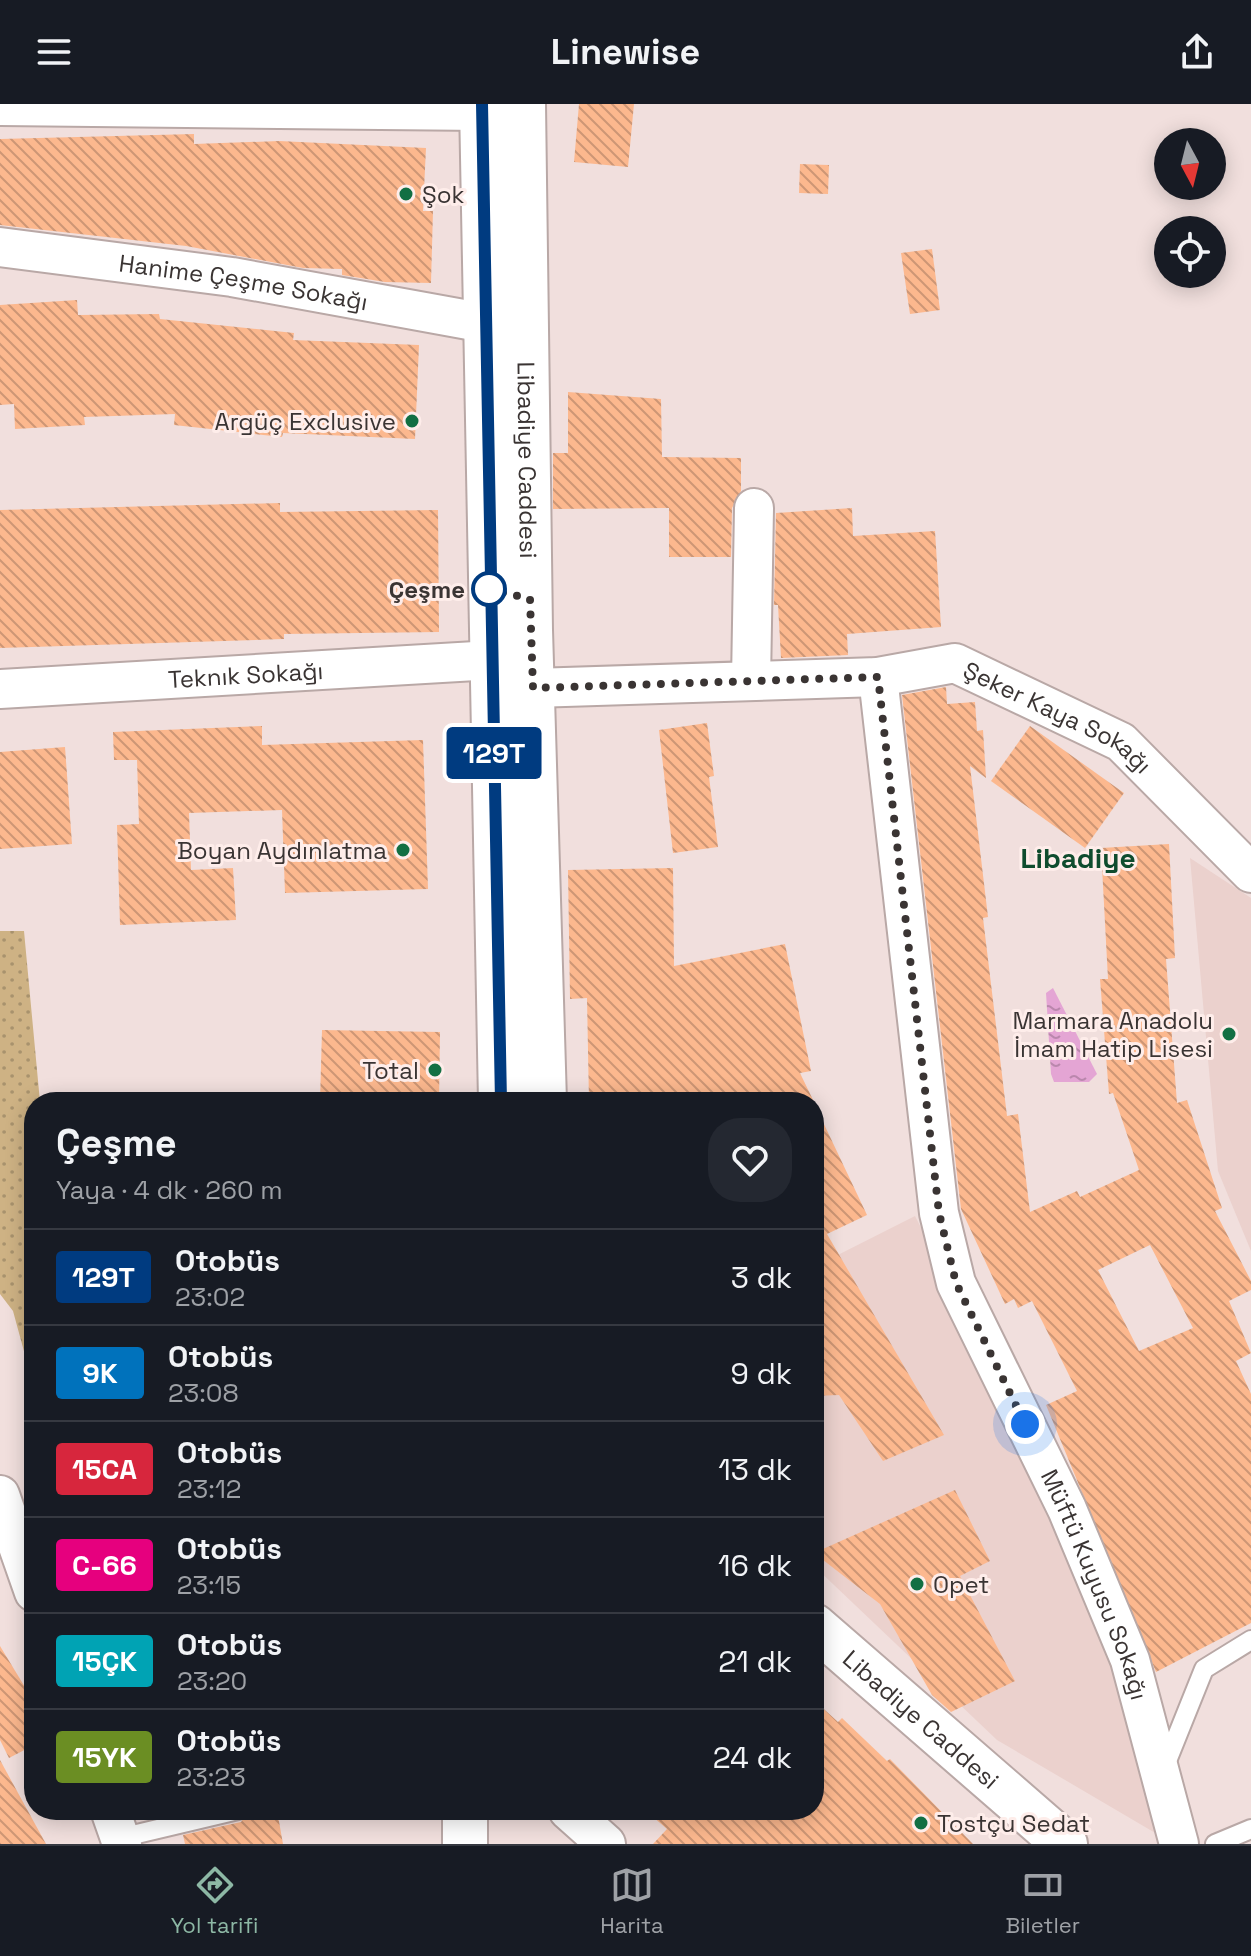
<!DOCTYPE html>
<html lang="tr">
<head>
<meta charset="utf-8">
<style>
  :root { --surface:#171b24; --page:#242831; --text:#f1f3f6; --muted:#9ea1a6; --line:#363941; --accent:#8db8a5 }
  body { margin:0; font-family:"Space Grotesk",sans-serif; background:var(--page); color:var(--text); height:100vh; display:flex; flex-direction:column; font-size:30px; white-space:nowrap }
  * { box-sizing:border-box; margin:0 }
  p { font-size:26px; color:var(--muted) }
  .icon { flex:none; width:44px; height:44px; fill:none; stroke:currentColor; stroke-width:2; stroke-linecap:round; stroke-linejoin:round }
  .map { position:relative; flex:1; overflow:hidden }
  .sheet { position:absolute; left:24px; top:988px; width:800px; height:728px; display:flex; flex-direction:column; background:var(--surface); border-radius:32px; box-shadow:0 4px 20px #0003 }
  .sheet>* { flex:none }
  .badge { padding:0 16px; border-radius:6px; font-size:28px; line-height:52px }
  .needle { width:52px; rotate:173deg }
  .fabs { position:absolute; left:1154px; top:24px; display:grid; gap:16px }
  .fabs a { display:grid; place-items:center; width:72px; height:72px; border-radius:50%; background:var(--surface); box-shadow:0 4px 20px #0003; font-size:40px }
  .you { position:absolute; width:40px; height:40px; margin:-20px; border:6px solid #fff; border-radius:50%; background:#1a73e8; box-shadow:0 0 0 12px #1a73e833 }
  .map>.badge { position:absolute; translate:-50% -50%; box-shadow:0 0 0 4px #fff }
  .round { display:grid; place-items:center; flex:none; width:84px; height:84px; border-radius:32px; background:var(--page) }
  .head { display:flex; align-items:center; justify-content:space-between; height:136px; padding:0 32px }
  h1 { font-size:38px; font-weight:800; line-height:60px }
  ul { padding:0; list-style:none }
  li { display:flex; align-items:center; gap:24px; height:96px; padding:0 32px; border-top:2px solid var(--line) }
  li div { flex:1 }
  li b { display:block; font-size:30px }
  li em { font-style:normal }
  li .badge { min-width:88px; font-weight:700; text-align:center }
  header { display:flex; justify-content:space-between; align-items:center; height:104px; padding:0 32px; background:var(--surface); font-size:36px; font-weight:800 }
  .dock { display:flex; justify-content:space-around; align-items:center; height:112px; border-top:2px solid var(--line); background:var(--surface); font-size:22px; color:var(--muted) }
  .dock a { display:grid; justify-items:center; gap:4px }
  .dock .on { color:var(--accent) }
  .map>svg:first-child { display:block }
  .built { fill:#ebd1cd }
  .park { fill:url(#park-dots) }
  .water { fill:url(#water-ripples) }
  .building { fill:url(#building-back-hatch); fill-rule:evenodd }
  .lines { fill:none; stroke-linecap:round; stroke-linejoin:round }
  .lane-casing { stroke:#b9a8a6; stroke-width:22 }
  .street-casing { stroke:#b9a8a6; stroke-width:42 }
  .primary-casing { stroke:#b9a8a6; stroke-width:48 }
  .lane { stroke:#fff; stroke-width:18 }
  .street { stroke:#fff; stroke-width:38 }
  .primary { stroke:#fff; stroke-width:44 }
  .line-casing { stroke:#fff; stroke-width:18 }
  .line { stroke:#003b80; stroke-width:12 }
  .walk { stroke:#3a3433; stroke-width:8; stroke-dasharray:0 14.4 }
  .poi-dot { fill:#126f43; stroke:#feedea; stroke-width:3 }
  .stop-dot { fill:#fff; stroke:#003b80; stroke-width:4 }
  .labels { text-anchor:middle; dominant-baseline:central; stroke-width:6; stroke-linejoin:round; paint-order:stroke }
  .poi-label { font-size:24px; fill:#3a3433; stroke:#feedea; text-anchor:end }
  .street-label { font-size:24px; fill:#3a3433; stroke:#feedea }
  .stop-label { font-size:24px; font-weight:bold; fill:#3a3433; stroke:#feedea; text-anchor:end }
  .quarter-label { font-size:28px; font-weight:bold; fill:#0f4c2e; stroke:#feedea }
</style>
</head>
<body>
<header><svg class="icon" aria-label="menu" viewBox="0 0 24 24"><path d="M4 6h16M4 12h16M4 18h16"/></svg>Linewise<svg class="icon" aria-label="share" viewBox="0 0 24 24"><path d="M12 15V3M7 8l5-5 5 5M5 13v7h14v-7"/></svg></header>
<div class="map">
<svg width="1251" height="1740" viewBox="0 0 1251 1740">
  <defs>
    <pattern id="park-dots" width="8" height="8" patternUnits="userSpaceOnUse" patternTransform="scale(2)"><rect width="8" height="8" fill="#ceb284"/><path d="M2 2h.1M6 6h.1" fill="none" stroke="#a8926d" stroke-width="1.8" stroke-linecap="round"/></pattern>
    <pattern id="water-ripples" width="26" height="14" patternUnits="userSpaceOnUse" patternTransform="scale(2)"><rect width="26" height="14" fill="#e4a5d4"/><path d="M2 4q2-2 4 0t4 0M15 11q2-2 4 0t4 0" fill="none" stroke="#ba87ad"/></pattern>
    <pattern id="building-back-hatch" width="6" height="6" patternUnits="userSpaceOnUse" patternTransform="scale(2)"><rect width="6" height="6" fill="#fcb88e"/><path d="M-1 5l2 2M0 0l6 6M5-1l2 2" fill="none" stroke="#cd9675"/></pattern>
  </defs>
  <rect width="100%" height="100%" fill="#f1dfdd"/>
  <g class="built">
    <path d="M1190 754 1251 794V1147L1218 1067Z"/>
    <path d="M915 1112 1076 1427 1174 1740 997 1636 814 1462V1163Z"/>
  </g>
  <path class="park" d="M0 827H24L40 998H34V1284L13 1207 0 1190Z"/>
  <path class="water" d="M1053 884 1097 970 1089 978H1054L1051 970 1046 889Z"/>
  <g class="building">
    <path d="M579 0H634L628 63 574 58Z"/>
    <path d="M194 30V40L279 37 426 44 423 107H433L431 179 385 178 342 171V165L303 164 186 142 0 121V35Z"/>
    <path d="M800 60 829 61 828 90 799 89Z"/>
    <path d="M932 145 940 206 910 210 901 149Z"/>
    <path d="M77 196 78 211 159 210 160 215 294 229 293 236 419 241 415 335 283 329 282 333 174 321 175 310 84 313 85 321 15 325 14 300 0 301V201Z"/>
    <path d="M568 288 661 295 662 353 741 354V387L732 404 731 453H669V404L553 405V349H568Z"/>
    <path d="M280 399V408L438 406 439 528 284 530V535L0 544V406Z"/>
    <path d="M852 404 853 432 935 427 941 523 847 530 848 551 781 554 778 501H774L776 409Z"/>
    <path d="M946 583 947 600 975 598 977 627 983 626 986 674 970 662 988 813 983 814 1007 1012 1018 1010 1030 1108 1077 1087 1080 1093 1139 1066 1113 989 1109 990 1100 875H1108L1101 744 1169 740 1175 854 1166 855 1177 999 1187 996 1222 1104 1215 1107 1251 1177V1186L1229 1197 1251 1249 1236 1257 1251 1290V1519L1156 1568 1046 1301 1077 1287 1032 1197 1018 1204 1014 1195 1005 1200 961 1105 902 591ZM1150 1141 1193 1224 1139 1247 1098 1166Z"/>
    <path d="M707 619 714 672 709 673 718 743 673 749 659 626Z"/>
    <path d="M262 622V641L423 636 428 785 285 789 282 706 189 709 191 766 233 764 236 816 120 821 117 721 139 720 137 656H114L113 628Z"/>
    <path d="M1030 622 1124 689 1085 744 991 677Z"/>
    <path d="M65 643 72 740 0 745V648Z"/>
    <path d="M673 764 674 862 785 840 811 967 800 969 814 998H589L587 894 570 895 568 766Z"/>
    <path d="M322 926 440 928 439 998H320Z"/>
    <path d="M814 999 867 1111 827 1130 944 1331 883 1357 839 1291 814 1292Z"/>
    <path d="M955 1386 990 1457 960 1472 1015 1577 951 1608 932 1591 880 1500 814 1449Z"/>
    <path d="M0 1542 34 1598V1641L9 1654 0 1636Z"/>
    <path d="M814 1596 838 1618 842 1614 887 1657 890 1655 973 1740H653L667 1725 645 1706H814Z"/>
    <path d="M0 1656 46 1740H0Z"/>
    <path d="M250 1706H277L283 1740H185L183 1731 241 1718Z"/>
  </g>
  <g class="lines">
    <g class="lane-casing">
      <g id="lane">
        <path d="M1165 1662 1204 1565 1251 1536"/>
        <path d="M120 1734 238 1706"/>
        <path d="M1215 1740 1251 1725"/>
      </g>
    </g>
    <g class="street-casing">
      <g id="street">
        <path d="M0 2 482 7"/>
        <path id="s1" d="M0 143 232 173 485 219"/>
        <path id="s2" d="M878 573 939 1109 956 1179 1067 1405 1130 1556 1179 1740"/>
        <path d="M751 577 754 404"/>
        <path id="s3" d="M533 584 878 573 955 559 1121 638 1251 769"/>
        <path id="s4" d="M0 585 493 556"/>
        <path d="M0 1391 34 1488"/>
        <path d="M110 1706 122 1740"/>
        <path d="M568 1706 606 1740"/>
      </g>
    </g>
    <g class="primary-casing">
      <g id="primary">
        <path d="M482 0 501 998"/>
        <path id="s5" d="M523 0 530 526 544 998"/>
        <path id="s6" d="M814 1522 1065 1740"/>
        <path d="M465 1740V1706"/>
      </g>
    </g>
    <use href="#lane" class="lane"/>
    <use href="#street" class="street"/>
    <use href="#primary" class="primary"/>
  </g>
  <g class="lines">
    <g class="line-casing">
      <path id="line" d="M482 0 501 998"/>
    </g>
    <use href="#line" class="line"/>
    <path class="walk" d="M489 485 530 495 533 584 878 573 939 1109 956 1179 1025 1320"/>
  </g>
  <g class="poi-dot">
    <circle cx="406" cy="90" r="8"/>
    <circle cx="412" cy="317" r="8"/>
    <circle cx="403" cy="746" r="8"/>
    <circle cx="1229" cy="930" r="8"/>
    <circle cx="435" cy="966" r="8"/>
    <circle cx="917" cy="1480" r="8"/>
    <circle cx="921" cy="1719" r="8"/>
  </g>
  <circle class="stop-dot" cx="489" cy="485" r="16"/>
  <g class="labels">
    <g class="poi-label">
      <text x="422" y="90" text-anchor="start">Şok</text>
      <text x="396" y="317">Argüç Exclusive</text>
      <text x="387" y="746">Boyan Aydınlatma</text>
      <text x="1213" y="916">Marmara Anadolu<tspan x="1213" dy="28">İmam Hatip Lisesi</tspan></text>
      <text x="419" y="966">Total</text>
      <text x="933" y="1480" text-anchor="start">Opet</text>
      <text x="937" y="1719" text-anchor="start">Tostçu Sedat</text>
    </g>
    <g class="street-label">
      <text stroke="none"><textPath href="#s1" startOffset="246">Hanime Çeşme Sokağı</textPath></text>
      <text stroke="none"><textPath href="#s5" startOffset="356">Libadiye Caddesi</textPath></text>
      <text stroke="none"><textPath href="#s4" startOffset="246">Teknık Sokağı</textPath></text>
      <text stroke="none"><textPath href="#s3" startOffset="540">Şeker Kaya Sokağı</textPath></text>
      <text stroke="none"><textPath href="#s2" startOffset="944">Müftü Kuyusu Sokağı</textPath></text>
      <text stroke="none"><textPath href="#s6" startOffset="142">Libadiye Caddesi</textPath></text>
    </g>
    <g class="stop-label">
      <text x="465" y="485">Çeşme</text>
    </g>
    <g class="quarter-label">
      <text x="1078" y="754">Libadiye</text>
    </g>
  </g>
</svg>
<div class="fabs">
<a><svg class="needle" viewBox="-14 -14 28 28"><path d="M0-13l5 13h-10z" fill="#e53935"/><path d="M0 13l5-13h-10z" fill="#9ea1a6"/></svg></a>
<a><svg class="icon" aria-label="locate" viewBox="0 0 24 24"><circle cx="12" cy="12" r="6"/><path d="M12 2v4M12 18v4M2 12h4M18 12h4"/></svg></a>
</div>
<div class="you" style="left:1025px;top:1320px"></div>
<b class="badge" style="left:494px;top:649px;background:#003b80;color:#fff">129T</b>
<section class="sheet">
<div class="head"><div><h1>Çeşme</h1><p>Yaya · 4 dk · 260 m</p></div><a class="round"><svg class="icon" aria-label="heart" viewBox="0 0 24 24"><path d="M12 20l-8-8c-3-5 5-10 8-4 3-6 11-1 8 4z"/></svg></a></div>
<ul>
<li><span class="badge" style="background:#003b80;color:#fff">129T</span><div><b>Otobüs</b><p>23:02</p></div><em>3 dk</em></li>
<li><span class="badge" style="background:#0072bc;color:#fff">9K</span><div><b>Otobüs</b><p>23:08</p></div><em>9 dk</em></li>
<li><span class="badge" style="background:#d7263d;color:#fff">15CA</span><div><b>Otobüs</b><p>23:12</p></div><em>13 dk</em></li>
<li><span class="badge" style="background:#e6007e;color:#fff">C-66</span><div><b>Otobüs</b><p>23:15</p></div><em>16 dk</em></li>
<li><span class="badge" style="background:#00a3b4;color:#fff">15ÇK</span><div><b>Otobüs</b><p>23:20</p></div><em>21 dk</em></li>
<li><span class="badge" style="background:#6b8e23;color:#fff">15YK</span><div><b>Otobüs</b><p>23:23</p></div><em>24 dk</em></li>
</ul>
</section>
</div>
<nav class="dock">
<a class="on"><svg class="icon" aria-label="directions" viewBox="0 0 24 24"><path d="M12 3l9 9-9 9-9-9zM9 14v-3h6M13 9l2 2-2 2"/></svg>Yol tarifi</a>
<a><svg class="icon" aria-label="map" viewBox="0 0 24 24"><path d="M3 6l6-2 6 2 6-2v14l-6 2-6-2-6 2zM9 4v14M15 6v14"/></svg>Harita</a>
<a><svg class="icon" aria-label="tickets" viewBox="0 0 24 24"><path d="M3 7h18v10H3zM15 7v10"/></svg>Biletler</a>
</nav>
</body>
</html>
